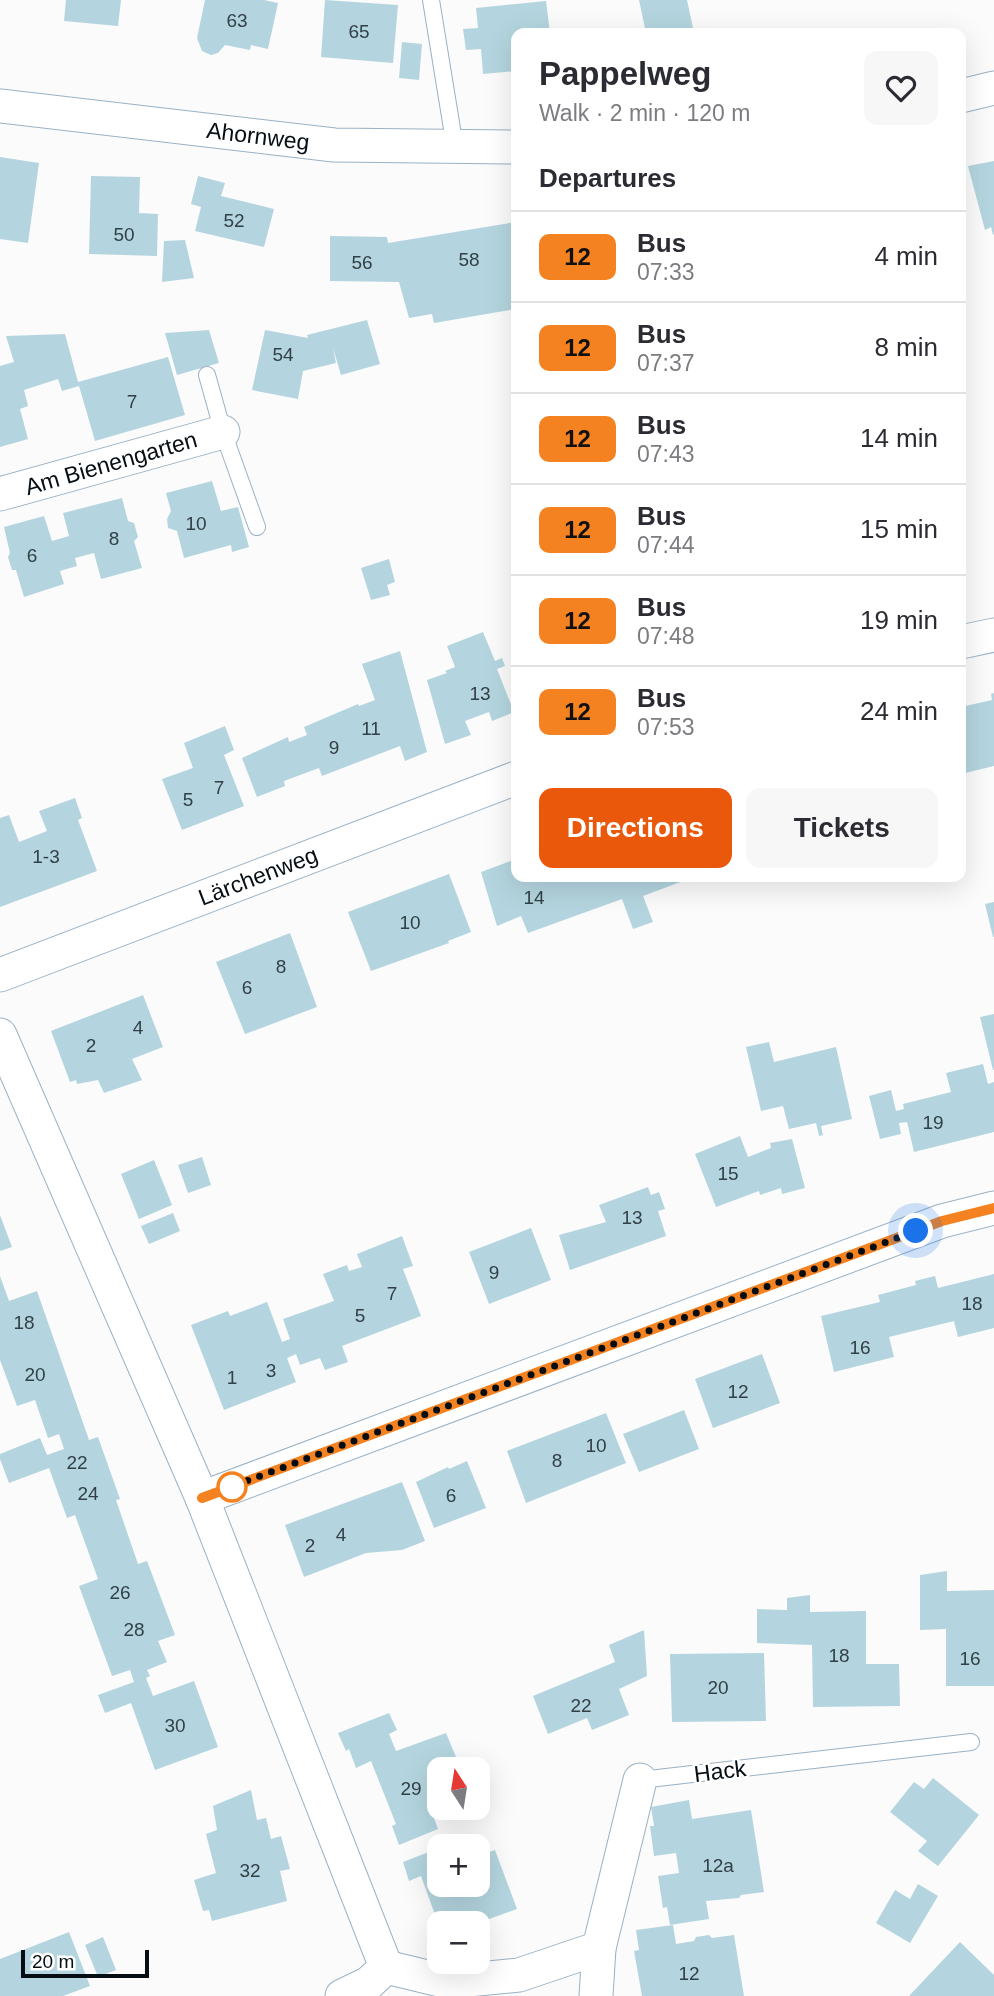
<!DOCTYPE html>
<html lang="en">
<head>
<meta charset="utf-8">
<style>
  :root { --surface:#fff; --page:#f7f7f7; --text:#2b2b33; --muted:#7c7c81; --line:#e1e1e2; --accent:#ea580c }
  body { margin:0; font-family:Helvetica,sans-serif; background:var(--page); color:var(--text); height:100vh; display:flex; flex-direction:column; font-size:26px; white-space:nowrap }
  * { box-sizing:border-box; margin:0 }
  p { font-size:23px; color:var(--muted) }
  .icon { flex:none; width:38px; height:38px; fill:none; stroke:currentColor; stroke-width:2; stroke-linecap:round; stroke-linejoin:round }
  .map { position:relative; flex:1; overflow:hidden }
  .sheet { position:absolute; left:511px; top:28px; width:455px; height:854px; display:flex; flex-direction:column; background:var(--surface); border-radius:14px; box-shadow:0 7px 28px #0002 }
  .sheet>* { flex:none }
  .badge { padding:0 14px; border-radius:10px; font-size:24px; line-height:46px }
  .needle { width:46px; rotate:348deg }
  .tools { position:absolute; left:427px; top:1757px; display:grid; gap:14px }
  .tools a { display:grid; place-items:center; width:63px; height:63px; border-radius:14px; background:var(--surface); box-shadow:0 7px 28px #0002; font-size:35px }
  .scale { position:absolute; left:21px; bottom:18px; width:128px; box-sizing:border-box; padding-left:7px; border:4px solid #060e14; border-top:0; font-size:19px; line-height:24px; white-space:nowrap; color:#060e14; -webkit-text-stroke:5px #fff; paint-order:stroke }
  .you { position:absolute; width:35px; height:35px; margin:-18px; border:5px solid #fff; border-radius:50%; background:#1a73e8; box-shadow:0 0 0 10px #1a73e833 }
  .map>.badge { position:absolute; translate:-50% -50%; box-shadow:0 0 0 4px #fff }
  h2 { padding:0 28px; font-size:26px; line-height:63px }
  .round { display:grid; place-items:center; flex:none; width:74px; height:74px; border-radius:14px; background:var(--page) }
  .summary { display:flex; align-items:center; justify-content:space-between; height:119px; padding:0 28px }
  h1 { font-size:33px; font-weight:700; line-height:52px }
  .cta { display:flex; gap:14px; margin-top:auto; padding:14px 28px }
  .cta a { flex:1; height:80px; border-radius:14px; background:var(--accent); color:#fff; font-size:28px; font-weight:700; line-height:80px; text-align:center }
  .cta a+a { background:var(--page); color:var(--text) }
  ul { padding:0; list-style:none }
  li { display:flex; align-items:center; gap:21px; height:91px; padding:0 28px; border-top:2px solid var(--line) }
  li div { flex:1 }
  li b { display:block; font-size:26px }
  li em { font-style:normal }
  li .badge { min-width:77px; font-weight:700; text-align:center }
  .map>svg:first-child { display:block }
  .building { fill:#b4d5df }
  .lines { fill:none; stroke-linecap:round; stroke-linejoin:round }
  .service-casing { stroke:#9ab1c4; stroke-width:18 }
  .minor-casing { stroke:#9ab1c4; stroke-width:35 }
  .service { stroke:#fff; stroke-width:16 }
  .minor { stroke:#fff; stroke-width:33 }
  .line-casing { stroke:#fff; stroke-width:16 }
  .line { stroke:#f58220; stroke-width:10 }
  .walk { stroke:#060e14; stroke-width:7; stroke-dasharray:0 12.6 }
  .stop-dot { fill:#fff; stroke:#f58220; stroke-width:3.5 }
  .labels { text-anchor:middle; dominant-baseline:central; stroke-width:5; stroke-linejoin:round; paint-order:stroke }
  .number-label { font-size:19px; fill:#324047 }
  .street-label { font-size:23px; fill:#060e14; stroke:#fff }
</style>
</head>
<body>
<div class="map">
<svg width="994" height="1996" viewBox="0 0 994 1996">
  <rect width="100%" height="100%" fill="#fbfbfb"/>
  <g class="building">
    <path d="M66 0H121L118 26 64 21Z"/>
    <path d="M205 0H264L278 3 268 49 251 45 250 50 225 45 218 53 211 55 202 51 197 38Z"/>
    <path d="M325 0 398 5 393 63 321 57Z"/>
    <path d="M639 0H687L694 33H646Z"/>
    <path d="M546 1 550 33H516V71L483 74 481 49 466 50 463 29 478 28 476 8Z"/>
    <path d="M402 42 422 44 419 80 399 78Z"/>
    <path d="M0 157 39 163 28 243 0 239Z"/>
    <path d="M994 161V234L993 235 991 227 985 230 968 166Z"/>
    <path d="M91 176 140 177 139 213 158 214 157 256 89 254Z"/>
    <path d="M198 176 225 183 221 196 274 209 264 247 195 231 201 207 191 204Z"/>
    <path d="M516 222V309L434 323 432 314 409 318 399 282 330 281V236L387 237 388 243Z"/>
    <path d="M185 240 194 278 162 282 164 241Z"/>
    <path d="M367 320 380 364 341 375 333 348 336 363 303 371 298 399 252 390 265 330 308 338 307 335Z"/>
    <path d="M209 330 219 363 177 375 165 333Z"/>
    <path d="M65 334 78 382 168 357 185 415 95 441 79 386 62 391 58 379 24 390 28 406 20 409 28 439 0 447V366L14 362 6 336Z"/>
    <path d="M212 481 221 511 238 507 249 547 232 552 231 545 184 558 177 531 168 528 167 519 171 511 166 493Z"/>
    <path d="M122 498 128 521 134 523 138 537 134 541 142 568 101 579 94 553 75 558 77 566 60 571 64 584 24 597 16 570H12L8 557 10 553 4 527 44 516 52 541 69 536 63 513Z"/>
    <path d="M389 559 395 582 387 585 390 595 371 600 361 568Z"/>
    <path d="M483 632 495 661 502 658 505 666 497 669 514 712 492 721 489 712 465 721 471 735 445 744 427 680 447 673 445 671 455 667 447 646Z"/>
    <path d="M400 651 427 752 405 761 400 746 322 776 319 768 284 781 285 786 257 797 242 758 288 737 289 742 307 735 304 727 358 704 359 706 375 700 362 664Z"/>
    <path d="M994 693V766L961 774V707L992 700 991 694Z"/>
    <path d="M225 726 234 750 224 755 244 806 182 830 162 779 193 768 184 743Z"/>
    <path d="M75 798 82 818 78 820 97 871 0 907V818L9 815 19 842 47 831 39 811Z"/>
    <path d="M516 859V877H681L683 881 643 896 653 922 633 929 622 899 528 933 521 916 497 926 481 872Z"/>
    <path d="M449 874 471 932 448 941 449 943 371 971 348 912Z"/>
    <path d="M994 902V937H993L985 904Z"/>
    <path d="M290 933 317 1007 245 1034 216 962Z"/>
    <path d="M143 995 163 1047 132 1059 142 1080 104 1093 98 1080 77 1084 76 1080 70 1082 51 1031Z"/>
    <path d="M994 1014V1070H993L980 1017Z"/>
    <path d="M769 1042 774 1062 836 1047 852 1119 821 1126 823 1135 819 1136 816 1123 789 1129 783 1106 761 1111 746 1047Z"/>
    <path d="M983 1064 988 1084 994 1082V1132L914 1152 907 1122 899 1123 901 1134 880 1139 869 1096 891 1090 896 1111 904 1109 903 1104 951 1092 946 1073Z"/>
    <path d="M740 1136 748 1157 771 1148 770 1143 792 1139 805 1188 782 1194 781 1188 760 1195 759 1191 716 1207 695 1154Z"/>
    <path d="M202 1157 211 1185 188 1193 178 1165Z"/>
    <path d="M154 1160 172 1205 139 1219 121 1174Z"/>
    <path d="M648 1187 651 1195 659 1192 665 1209 658 1211 666 1236 570 1270 559 1235 606 1222 599 1205Z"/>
    <path d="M173 1213 180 1231 149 1244 141 1226Z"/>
    <path d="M0 1215 12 1247 0 1251Z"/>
    <path d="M531 1228 551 1280 489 1304 469 1252Z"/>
    <path d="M402 1236 413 1266 403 1269 421 1316 342 1346 348 1362 325 1370 320 1358 300 1365 296 1354 287 1358 296 1382 224 1410 191 1325 228 1311 230 1316 267 1302 282 1342 290 1339 283 1319 334 1301 323 1274 347 1265 349 1271 362 1267 357 1254Z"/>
    <path d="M994 1274V1328L958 1337 954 1321 889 1337 894 1357 834 1372 821 1316 880 1302 878 1295 916 1285 915 1281 935 1276 938 1288Z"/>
    <path d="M0 1276 9 1301 37 1291 89 1440 98 1437 120 1499 116 1500 138 1564 147 1561 175 1635 158 1641 167 1662 147 1670 150 1676 146 1678 153 1696 194 1681 218 1747 155 1770 131 1703 105 1713 98 1695 134 1682 130 1670 112 1676 79 1586 98 1579 75 1515 67 1518 49 1468 9 1483 0 1459V1454L40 1438 47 1455 64 1449 59 1434 48 1438 35 1400 17 1406 0 1360Z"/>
    <path d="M762 1354 780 1403 713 1428 695 1379Z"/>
    <path d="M684 1410 699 1449 639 1472 623 1434Z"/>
    <path d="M606 1413 626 1463 526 1503 507 1451Z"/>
    <path d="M467 1461 486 1508 434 1528 416 1482 448 1467 449 1469Z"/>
    <path d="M402 1482 425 1541 402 1550 366 1553 304 1577 285 1525Z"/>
    <path d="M947 1571V1591L994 1590V1686H946V1629L920 1630V1575Z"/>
    <path d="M810 1595V1612L866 1611V1664H899L900 1706 813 1707 812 1645 757 1643V1609L787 1610V1598Z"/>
    <path d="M644 1630 647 1676 619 1689 629 1715 592 1730 587 1718 548 1734 533 1696 615 1662 609 1645Z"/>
    <path d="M764 1653 766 1721 672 1722 670 1654Z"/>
    <path d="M389 1713 397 1730 389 1734 396 1751 446 1733 461 1769H439V1807L431 1810 438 1829 399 1845 392 1826 396 1824 371 1761 356 1768 349 1749 346 1751 338 1733Z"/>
    <path d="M933 1778 979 1815 938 1866 918 1851 927 1841 890 1812 914 1782 924 1789Z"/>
    <path d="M251 1790 257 1820 266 1818 271 1839 281 1836 290 1869 280 1871 287 1901 212 1921 209 1910 203 1911 194 1880 216 1873 206 1834 217 1830 213 1806Z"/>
    <path d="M689 1800 692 1819 751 1810 764 1892 741 1895 739 1898 706 1901 709 1919 670 1925 667 1907 663 1908 658 1876 679 1873 676 1853 654 1856 650 1826H654L651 1807Z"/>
    <path d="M439 1848V1885H478V1856L495 1850 517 1909 478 1923H438L421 1876 409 1881 403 1862Z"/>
    <path d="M918 1884 938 1896 910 1943 876 1923 895 1890 910 1899Z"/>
    <path d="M673 1925 676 1944 694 1941 696 1937 709 1935 712 1938 734 1935 744 1996H642L634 1951 639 1950 636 1930Z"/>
    <path d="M69 1932 90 1986 63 1996H0V1959Z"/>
    <path d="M103 1937 116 1970 98 1977 85 1945Z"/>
    <path d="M960 1942 994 1975V1996H909Z"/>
  </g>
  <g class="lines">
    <g class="service-casing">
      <g id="service">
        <path d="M431 0 455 147"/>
        <path d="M207 375 223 432 257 527"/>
        <path d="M640 1780 971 1742"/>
      </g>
    </g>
    <g class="minor-casing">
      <g id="minor">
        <path d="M961 96 994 88"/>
        <path d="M0 106 334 145 516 147"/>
        <path d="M0 494 223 432"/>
        <path d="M961 642 994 635"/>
        <path d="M0 975 516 778"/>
        <path d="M0 1035 202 1498 386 1967"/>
        <path d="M202 1498 942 1221 994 1208"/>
        <path d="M386 1967 448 1982 519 1975 599 1948 640 1780"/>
        <path d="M342 1996 369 1983 386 1967"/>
        <path d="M596 1996 599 1948"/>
      </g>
    </g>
    <use href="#service" class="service"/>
    <use href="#minor" class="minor"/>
  </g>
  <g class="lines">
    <g class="line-casing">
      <path id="line" d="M202 1498 942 1221 994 1208"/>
    </g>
    <use href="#line" class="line"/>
    <path class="walk" d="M232 1487 228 1488 916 1231"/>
  </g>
  <circle class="stop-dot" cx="232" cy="1487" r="14"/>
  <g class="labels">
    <g class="number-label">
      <text x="237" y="20">63</text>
      <text x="359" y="31">65</text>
      <text x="234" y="220">52</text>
      <text x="124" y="234">50</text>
      <text x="469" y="259">58</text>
      <text x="362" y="262">56</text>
      <text x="283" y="354">54</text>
      <text x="132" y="401">7</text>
      <text x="196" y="523">10</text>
      <text x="114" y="538">8</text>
      <text x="32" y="555">6</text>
      <text x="480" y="693">13</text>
      <text x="371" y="728">11</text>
      <text x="334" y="747">9</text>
      <text x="219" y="787">7</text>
      <text x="188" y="799">5</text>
      <text x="46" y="856">1-3</text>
      <text x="534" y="897">14</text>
      <text x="410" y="922">10</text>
      <text x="281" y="966">8</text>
      <text x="247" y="987">6</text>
      <text x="138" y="1027">4</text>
      <text x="91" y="1045">2</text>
      <text x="933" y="1122">19</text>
      <text x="728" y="1173">15</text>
      <text x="632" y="1217">13</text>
      <text x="494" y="1272">9</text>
      <text x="392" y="1293">7</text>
      <text x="972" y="1303">18</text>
      <text x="360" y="1315">5</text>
      <text x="24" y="1322">18</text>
      <text x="860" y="1347">16</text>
      <text x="271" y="1370">3</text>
      <text x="35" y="1374">20</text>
      <text x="232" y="1377">1</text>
      <text x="738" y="1391">12</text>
      <text x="596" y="1445">10</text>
      <text x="557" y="1460">8</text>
      <text x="77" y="1462">22</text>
      <text x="88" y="1493">24</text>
      <text x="451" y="1495">6</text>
      <text x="341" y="1534">4</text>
      <text x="310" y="1545">2</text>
      <text x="120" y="1592">26</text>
      <text x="134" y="1629">28</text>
      <text x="839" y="1655">18</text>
      <text x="970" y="1658">16</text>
      <text x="718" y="1687">20</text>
      <text x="581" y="1705">22</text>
      <text x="175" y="1725">30</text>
      <text x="411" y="1788">29</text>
      <text x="718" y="1865">12a</text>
      <text x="250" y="1870">32</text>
      <text x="689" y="1973">12</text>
    </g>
    <g class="street-label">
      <text transform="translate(258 136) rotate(7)">Ahornweg</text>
      <text transform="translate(111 463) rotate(-16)">Am Bienengarten</text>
      <text transform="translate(258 876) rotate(-21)">Lärchenweg</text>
      <text transform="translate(720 1771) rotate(-7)">Hack</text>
    </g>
  </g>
</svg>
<div class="tools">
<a><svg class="needle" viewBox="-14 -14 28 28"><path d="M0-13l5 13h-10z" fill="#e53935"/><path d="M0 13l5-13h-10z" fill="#7c7c81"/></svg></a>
<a>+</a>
<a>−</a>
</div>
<div class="scale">20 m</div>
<div class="you" style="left:916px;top:1231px"></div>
<section class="sheet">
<div class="summary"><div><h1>Pappelweg</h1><p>Walk · 2 min · 120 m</p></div><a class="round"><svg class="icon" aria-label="heart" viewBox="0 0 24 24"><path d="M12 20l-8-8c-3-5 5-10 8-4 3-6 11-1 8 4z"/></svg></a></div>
<h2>Departures</h2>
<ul>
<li><span class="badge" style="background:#f58220;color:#111">12</span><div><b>Bus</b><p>07:33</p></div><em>4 min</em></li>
<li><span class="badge" style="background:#f58220;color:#111">12</span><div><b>Bus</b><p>07:37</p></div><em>8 min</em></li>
<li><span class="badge" style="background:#f58220;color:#111">12</span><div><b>Bus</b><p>07:43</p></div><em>14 min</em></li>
<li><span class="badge" style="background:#f58220;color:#111">12</span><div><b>Bus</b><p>07:44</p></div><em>15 min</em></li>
<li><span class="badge" style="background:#f58220;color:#111">12</span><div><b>Bus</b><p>07:48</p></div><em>19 min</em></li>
<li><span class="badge" style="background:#f58220;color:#111">12</span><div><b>Bus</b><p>07:53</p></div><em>24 min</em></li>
</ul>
<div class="cta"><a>Directions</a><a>Tickets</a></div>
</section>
</div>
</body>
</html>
